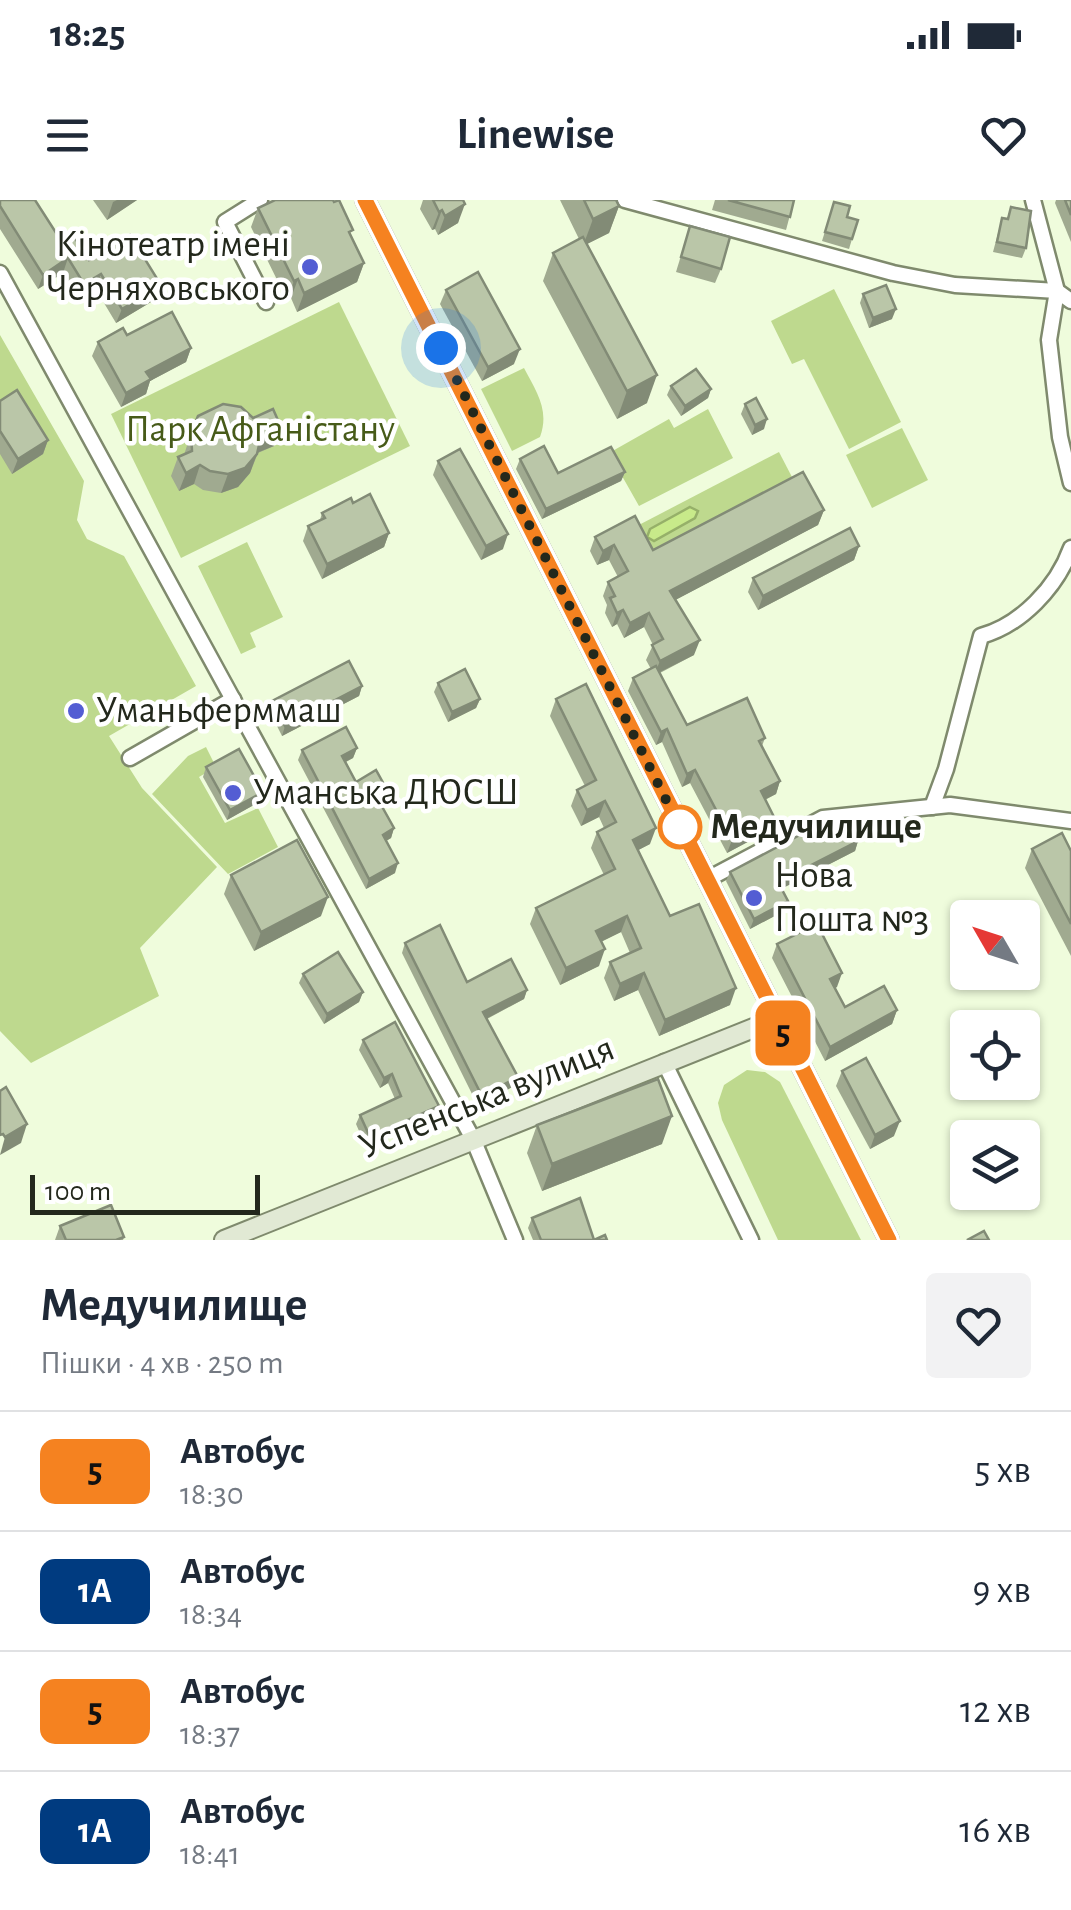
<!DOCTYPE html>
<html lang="uk">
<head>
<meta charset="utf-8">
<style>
  :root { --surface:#fff; --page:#f2f2f3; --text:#1f2937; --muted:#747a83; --line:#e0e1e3 }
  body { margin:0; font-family:"Alegreya Sans",sans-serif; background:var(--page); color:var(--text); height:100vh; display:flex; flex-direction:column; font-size:38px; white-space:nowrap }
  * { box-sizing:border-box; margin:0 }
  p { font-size:32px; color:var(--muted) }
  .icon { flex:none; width:55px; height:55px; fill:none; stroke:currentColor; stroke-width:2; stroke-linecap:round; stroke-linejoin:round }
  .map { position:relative; height:1040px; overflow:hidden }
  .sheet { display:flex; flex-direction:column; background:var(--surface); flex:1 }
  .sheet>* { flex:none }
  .badge { padding:0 20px; border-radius:15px; font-size:35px; line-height:65px }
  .needle { width:65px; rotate:309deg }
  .buttons { position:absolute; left:950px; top:700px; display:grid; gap:20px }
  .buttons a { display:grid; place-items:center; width:90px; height:90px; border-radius:10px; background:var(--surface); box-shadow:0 2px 8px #0004; font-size:50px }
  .scale { position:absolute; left:30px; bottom:25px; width:230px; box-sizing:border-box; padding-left:10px; border:5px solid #23281c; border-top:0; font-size:28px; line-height:35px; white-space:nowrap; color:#23281c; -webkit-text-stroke:8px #fff; paint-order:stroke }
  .you { position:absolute; width:50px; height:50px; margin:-25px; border:8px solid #fff; border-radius:50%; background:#1a73e8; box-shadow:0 0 0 15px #1a73e833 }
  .map>.badge { position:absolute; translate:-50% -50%; box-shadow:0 0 0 5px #fff }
  .round { display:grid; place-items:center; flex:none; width:105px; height:105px; border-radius:10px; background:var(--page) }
  .head { display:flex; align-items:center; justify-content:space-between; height:170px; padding:0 40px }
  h1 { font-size:48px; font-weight:700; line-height:75px }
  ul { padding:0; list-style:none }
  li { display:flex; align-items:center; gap:30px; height:120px; padding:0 40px; border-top:2px solid var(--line) }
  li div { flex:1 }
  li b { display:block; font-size:38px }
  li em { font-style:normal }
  li .badge { min-width:110px; font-weight:700; text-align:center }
  .status { display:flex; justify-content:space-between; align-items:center; height:70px; padding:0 50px; background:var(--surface); direction:ltr }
  .status svg { height:28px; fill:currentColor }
  header { display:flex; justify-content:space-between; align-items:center; height:130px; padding:0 40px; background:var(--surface); font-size:45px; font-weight:700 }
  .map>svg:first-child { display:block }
  .green { fill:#bed98e }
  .water { fill:#c8ea8a; stroke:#96b069; stroke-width:2.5 }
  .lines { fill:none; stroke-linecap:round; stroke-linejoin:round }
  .street-casing { stroke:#7f8a6d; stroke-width:19 }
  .secondary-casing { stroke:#7f8a6d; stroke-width:22 }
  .street { stroke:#fff; stroke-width:14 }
  .secondary { stroke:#e1e9d4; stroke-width:18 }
  .wall { fill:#a0aa90 }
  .shaded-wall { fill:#828b76 }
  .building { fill:#bac6a8; stroke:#828b76; stroke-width:2.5 }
  .line-casing { stroke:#fff; stroke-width:22 }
  .line { stroke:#f58220; stroke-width:15 }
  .walk { stroke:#23281c; stroke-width:10; stroke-dasharray:0 18 }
  .poi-dot { fill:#535dd3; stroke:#fff; stroke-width:4 }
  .stop-dot { fill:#fff; stroke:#f58220; stroke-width:5 }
  .labels { text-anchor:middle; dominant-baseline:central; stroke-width:9; stroke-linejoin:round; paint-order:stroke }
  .poi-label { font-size:38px; fill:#23281c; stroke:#fff; text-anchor:start }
  .park-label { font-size:38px; fill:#475b19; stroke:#fff }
  .stop-label { font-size:38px; font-weight:bold; fill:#23281c; stroke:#fff; text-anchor:start }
  .street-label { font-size:38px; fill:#23281c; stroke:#fff }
</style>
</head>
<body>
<div class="status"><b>18:25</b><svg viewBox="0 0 49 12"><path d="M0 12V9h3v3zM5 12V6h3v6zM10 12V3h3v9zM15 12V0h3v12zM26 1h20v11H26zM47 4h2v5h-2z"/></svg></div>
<header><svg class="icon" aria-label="menu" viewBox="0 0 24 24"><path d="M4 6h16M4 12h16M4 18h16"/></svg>Linewise<svg class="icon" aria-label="heart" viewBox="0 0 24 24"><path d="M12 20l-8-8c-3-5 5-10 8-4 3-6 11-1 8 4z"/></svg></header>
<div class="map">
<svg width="1071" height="1040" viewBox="0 0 1071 1040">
  <rect width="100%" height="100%" fill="#effcdc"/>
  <g class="green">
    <path d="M834 89 901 222 849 249 804 159 792 164 771 121Z"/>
    <path d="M339 102 410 246 181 358 111 214Z"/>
    <path d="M0 135 84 281 77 320 87 339 124 356 196 486 109 536 142 588 217 667 140 748 159 796 31 863 0 831Z"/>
    <path d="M524 168C536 191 550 210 540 237L512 251 481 189Z"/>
    <path d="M708 209 733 258 639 306 609 253 669 219 674 228Z"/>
    <path d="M902 228 928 280 872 308 846 255Z"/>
    <path d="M779 252 793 279 649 354 635 327Z"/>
    <path d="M247 342 283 417 250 433 256 447 241 454 198 366Z"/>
    <path d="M206 547 216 567 199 577 225 623 258 608 278 647 228 674 152 594 188 556Z"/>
    <path d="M747 870 765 872 780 882 861 1040H778L722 920 718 903 724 885Z"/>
  </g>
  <path class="water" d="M690 307 698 311 695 318 654 341 647 337 650 329Z"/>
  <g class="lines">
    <g class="street-casing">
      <g id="street">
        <path d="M260 0 225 22 266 102"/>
        <path d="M625 0 893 73 955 85 1057 91"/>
        <path d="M1033 0 1057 91 1071 101"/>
        <path d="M0 73 473 939 515 1040"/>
        <path d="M1057 91 1049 140 1060 237 1071 283"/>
        <path d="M130 558 233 499"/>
        <path d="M932 607 946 569 981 436C1021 425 1057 387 1071 348"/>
        <path d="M706 680 823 618 950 605 1071 621"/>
        <path d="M664 862 751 1040"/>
      </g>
    </g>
    <g class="secondary-casing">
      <g id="secondary">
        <path d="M365 0 889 1040"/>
        <path d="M224 1040 776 819"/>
      </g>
    </g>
    <use href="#street" class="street"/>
    <use href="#secondary" class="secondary"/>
  </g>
  <g class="wall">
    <path d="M0 0 60 39 89 60 156 99 116 123 95 88 79 98 63 73 38 89 0 29Z"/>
    <path d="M93 0H137L107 20Z"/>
    <path d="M423 0H463L458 23 438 35 435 29 432 30 420 9Z"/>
    <path d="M560 0H616L619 6 609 33 587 44 647 203 617 219 543 81 553 53 579 39Z"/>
    <path d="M715 0H794L786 30 712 10Z"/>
    <path d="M1056 0H1071V42L1055 3Z"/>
    <path d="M834 2 847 17 852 39 849 49 822 41Z"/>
    <path d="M1011 7 1026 48 1022 58 993 52 1002 18 1007 19Z"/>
    <path d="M258 8 351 36 364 63 357 82 297 112 291 98 287 100 251 27Z"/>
    <path d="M690 26 721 69 715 83 676 72Z"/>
    <path d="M446 90 514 164 482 181 440 104Z"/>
    <path d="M863 94 892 119 869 128 860 103Z"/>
    <path d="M127 135 191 148 186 162 150 181 146 194 121 207 92 156 98 142Z"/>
    <path d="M671 186 711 189 708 198 681 216 667 195Z"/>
    <path d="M0 201 48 240 43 254 12 274 0 254Z"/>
    <path d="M745 204 764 229 752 235 741 214Z"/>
    <path d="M253 218 281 227 274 246 258 253 250 273 238 287 221 293 203 290 194 284 179 291 171 276 178 257 184 255 191 233Z"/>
    <path d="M520 259 558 273 625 272 621 281 542 319 516 269Z"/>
    <path d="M438 261 503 349 481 360 433 275Z"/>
    <path d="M353 303 389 333 384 347 322 379 303 341 308 326 320 320 322 313Z"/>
    <path d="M824 310 818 325 675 400 694 455 660 473 687 525 765 538 762 546 780 581 776 594 765 600 770 630 727 653 690 583 682 587 662 542 656 545 628 491 633 478 651 469 646 460 653 445 644 427 624 438 617 424 612 427 605 413 607 405 603 396 608 382 618 377 609 360 597 365 590 351 595 337 653 350Z"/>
    <path d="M859 346 854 360 758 410 748 392 753 378Z"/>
    <path d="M438 483 480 499 476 508 448 522 434 492Z"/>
    <path d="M362 486 359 496 282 536 269 510 272 501Z"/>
    <path d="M556 499 650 644 638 650 670 716 730 805 659 836 638 790 614 801 604 778 610 762 630 753 621 732 601 742 599 766 560 785 530 724 536 708 604 675 591 648 597 632 604 628 599 617 581 626 571 606 577 590 585 586 550 516Z"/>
    <path d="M357 548 353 558 346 562 356 582 382 597 378 600 394 628 391 638 386 641 395 673 366 689 298 560 302 550Z"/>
    <path d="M206 567 259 602 227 620 203 577Z"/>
    <path d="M858 641 855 651 781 689 788 701 784 711 750 729 726 681 730 672Z"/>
    <path d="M1032 649 1071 651V756L1025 668Z"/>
    <path d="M231 675 321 716 254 751 224 694Z"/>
    <path d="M405 743 467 782 527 790 524 799 487 819 514 886 478 906 402 753Z"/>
    <path d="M777 744 837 787 835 788 845 807 897 810 892 824 825 861 772 758Z"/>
    <path d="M303 774 363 792 359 802 324 824 299 783Z"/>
    <path d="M363 840 435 915 366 947 356 924 360 915 395 899 388 883 380 888 359 850Z"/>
    <path d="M842 871 894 936 870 949 836 886Z"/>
    <path d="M537 925 662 944 542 991 527 953Z"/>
    <path d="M532 1018 594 1040H607H533L528 1028Z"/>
    <path d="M60 1026 124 1037 123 1040H55Z"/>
  </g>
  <g class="shaded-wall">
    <path d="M117 0H137L107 20 113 2Z"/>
    <path d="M465 4 458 23 438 35 445 16Z"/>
    <path d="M619 6 609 33 583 46 593 19Z"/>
    <path d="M442 10 435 29 432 30 439 12Z"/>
    <path d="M68 58 63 73 38 89 43 75Z"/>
    <path d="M364 63 357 82 297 112 304 93Z"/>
    <path d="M101 74 95 88 79 98 84 84Z"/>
    <path d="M298 79 291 98 287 100 294 81Z"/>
    <path d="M161 85 156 99 116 123 122 109Z"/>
    <path d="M896 109 892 119 869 128 873 118Z"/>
    <path d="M191 148 186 162 150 181 146 194 121 207 126 193 146 172Z"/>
    <path d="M520 149 514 164 482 181 488 167Z"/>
    <path d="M657 175 647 203 617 219 627 191Z"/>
    <path d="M711 189 708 198 681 216 685 206Z"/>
    <path d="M767 219 764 229 752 235 755 225Z"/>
    <path d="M281 227 274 246 254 254 261 236Z"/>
    <path d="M48 240 43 254 12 274 18 259Z"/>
    <path d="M257 254 250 273 238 287 221 293 228 274Z"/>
    <path d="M200 265 194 284 179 291 186 273Z"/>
    <path d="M625 272 621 281 542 319 546 309Z"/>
    <path d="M824 310 818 325 664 406 670 391Z"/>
    <path d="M389 333 384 347 322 379 327 364Z"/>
    <path d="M508 334 503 349 481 360 486 346Z"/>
    <path d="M614 345 609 360 597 365 603 351Z"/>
    <path d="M859 346 854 360 758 410 763 396Z"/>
    <path d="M623 410 617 424 612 427 617 413Z"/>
    <path d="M649 413 644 427 624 438 630 423Z"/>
    <path d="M700 440 694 455 654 475 660 461Z"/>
    <path d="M362 486 359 496 282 536 285 526Z"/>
    <path d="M480 499 476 508 448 522 452 512Z"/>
    <path d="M667 529 662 542 656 545 661 532Z"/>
    <path d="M357 548 353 558 339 565 342 556Z"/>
    <path d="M695 570 690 583 682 587 687 574Z"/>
    <path d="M780 581 776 594 756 604 761 591Z"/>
    <path d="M386 588 382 597 371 603 375 594Z"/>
    <path d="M263 592 259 602 227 620 230 610Z"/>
    <path d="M605 601 599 617 581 626 587 610Z"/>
    <path d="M774 617 770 630 727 653 732 640Z"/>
    <path d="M394 628 391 638 379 645 383 635Z"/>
    <path d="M656 628 650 644 627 656 633 640Z"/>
    <path d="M858 641 855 651 775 692 778 682Z"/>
    <path d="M398 663 395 673 366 689 369 679Z"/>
    <path d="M328 697 321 716 254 751 261 732Z"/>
    <path d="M788 701 784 711 750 729 754 719Z"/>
    <path d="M627 716 621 732 590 747 596 731Z"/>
    <path d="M605 749 599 766 560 785 566 768Z"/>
    <path d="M644 773 638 790 614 801 620 784Z"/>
    <path d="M842 773 837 787 825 793 830 779Z"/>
    <path d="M736 788 730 805 659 836 665 820Z"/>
    <path d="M527 790 524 799 480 822 483 812Z"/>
    <path d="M363 792 359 802 324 824 327 814Z"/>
    <path d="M897 810 892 824 825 861 830 847Z"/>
    <path d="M392 874 388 883 380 888 384 878Z"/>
    <path d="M518 877 514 886 478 906 482 896Z"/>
    <path d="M439 906 435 915 366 947 370 937Z"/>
    <path d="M672 916 662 944 542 991 552 964Z"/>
    <path d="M900 921 894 936 870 949 875 935Z"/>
    <path d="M27 924 21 943 0 955 5 937Z"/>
  </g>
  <g class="building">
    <path d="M0 0H35L60 39 71 32 89 60 130 35 161 85 122 109 101 74 84 84 68 58 43 75 0 6Z"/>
    <path d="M275 0H333L334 2 339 0 353 30 349 32 364 63 304 93 298 79 294 81 258 8Z"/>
    <path d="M433 0H463L465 4 445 16 442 10 439 12Z"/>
    <path d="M584 0H616L619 6 593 19Z"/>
    <path d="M728 0H794L790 17Z"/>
    <path d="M1065 0H1071V15Z"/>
    <path d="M834 2 850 6 847 17 858 20 852 39 825 32Z"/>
    <path d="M1011 7 1031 11 1026 48 997 42 1002 18 1008 19Z"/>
    <path d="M690 26 730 37 721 69 681 57Z"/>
    <path d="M583 37 657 175 627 191 553 53Z"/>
    <path d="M478 72 520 149 488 167 446 90Z"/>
    <path d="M886 85 896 109 873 118 863 94Z"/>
    <path d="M172 112 191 148 146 172 151 179 126 193 98 142 123 128 127 135Z"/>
    <path d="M696 169 711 189 685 206 671 186Z"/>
    <path d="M17 190 48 240 18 259 0 231V201Z"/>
    <path d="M756 198 767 219 755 225 745 204Z"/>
    <path d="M223 204 241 207 253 218 273 209 281 227 261 236 257 254 245 268 228 274 210 271 200 265 186 273 178 257 192 251 191 233 198 216Z"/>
    <path d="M544 246 558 273 611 247 625 272 546 309 520 259Z"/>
    <path d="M460 249 508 334 486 346 438 261Z"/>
    <path d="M803 272 824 310 670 391 700 440 660 461 652 445 663 439 649 413 630 423 623 410 617 413 610 398 615 396 608 382 628 371 614 345 603 351 595 337 635 316 653 350Z"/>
    <path d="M370 294 389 333 327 364 308 326 325 318 322 313 351 298 353 303Z"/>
    <path d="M850 328 859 346 763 396 753 378Z"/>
    <path d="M349 461 362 486 285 526 272 501Z"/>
    <path d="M656 466 687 525 747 498 765 538 759 541 780 581 761 591 774 617 732 640 695 570 687 574 667 529 661 532 633 478Z"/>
    <path d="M465 469 480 499 452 512 438 483Z"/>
    <path d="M586 484 656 628 633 640 670 716 699 704 736 788 665 820 644 773 620 784 610 762 641 748 627 716 596 731 605 749 566 768 536 708 615 669 597 632 616 622 605 601 587 610 577 590 596 580 556 499Z"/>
    <path d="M346 527 357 548 342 556 356 582 376 570 386 588 375 594 394 628 383 635 398 663 369 679 302 550Z"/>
    <path d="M239 549 263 592 230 610 206 567Z"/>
    <path d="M830 619 848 621 858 641 778 682 788 701 754 719 730 672Z"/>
    <path d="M1062 633 1071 651V724L1032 649Z"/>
    <path d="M297 640 328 697 261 732 231 675Z"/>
    <path d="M817 724 842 773 830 779 845 807 884 786 897 810 830 847 777 744Z"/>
    <path d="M440 725 467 782 511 759 527 790 483 812 518 877 482 896 405 743Z"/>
    <path d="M338 752 363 792 327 814 303 774Z"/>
    <path d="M395 822 439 906 370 937 360 915 401 896 392 874 384 878 363 840Z"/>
    <path d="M866 858 900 921 875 935 842 871Z"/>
    <path d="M658 879 672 916 552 964 537 925Z"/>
    <path d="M6 887 27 924 5 937 3 934 0 935V891Z"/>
    <path d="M580 998 594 1040 605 1035 607 1040H541L532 1018Z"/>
    <path d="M111 1005 124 1037 116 1040H66L60 1026Z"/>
    <path d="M984 1031 989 1040H967Z"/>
  </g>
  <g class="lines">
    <g class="line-casing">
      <path id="line" d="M365 0 889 1040"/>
    </g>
    <use href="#line" class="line"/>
    <path class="walk" d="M441 148 688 644 680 627"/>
  </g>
  <g class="poi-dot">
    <circle cx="310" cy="67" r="10"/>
    <circle cx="76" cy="511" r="10"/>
    <circle cx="233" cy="593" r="10"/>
    <circle cx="754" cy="698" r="10"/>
  </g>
  <circle class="stop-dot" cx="680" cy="627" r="20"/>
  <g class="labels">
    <g class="poi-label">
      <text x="290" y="45" text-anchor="end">Кінотеатр імені<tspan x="290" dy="44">Черняховського</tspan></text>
      <text x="96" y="511">Уманьферммаш</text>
      <text x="253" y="593">Уманська ДЮСШ</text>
      <text x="774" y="676">Нова<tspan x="774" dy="44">Пошта №3</tspan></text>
    </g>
    <g class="park-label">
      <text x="260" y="230">Парк Афганістану</text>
    </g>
    <g class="stop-label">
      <text x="710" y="627">Медучилище</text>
    </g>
    <g class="street-label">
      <text transform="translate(487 898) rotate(-22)">Успенська вулиця</text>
    </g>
  </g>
</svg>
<div class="buttons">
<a><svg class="needle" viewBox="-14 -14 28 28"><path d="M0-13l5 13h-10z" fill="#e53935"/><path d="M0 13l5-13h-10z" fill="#747a83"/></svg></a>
<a><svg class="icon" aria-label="locate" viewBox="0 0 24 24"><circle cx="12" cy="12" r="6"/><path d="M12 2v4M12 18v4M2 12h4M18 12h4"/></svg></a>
<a><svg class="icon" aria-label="layers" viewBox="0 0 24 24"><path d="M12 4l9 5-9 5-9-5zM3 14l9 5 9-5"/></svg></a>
</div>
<div class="scale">100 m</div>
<div class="you" style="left:441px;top:148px"></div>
<b class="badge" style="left:783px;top:833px;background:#f58220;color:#111">5</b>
</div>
<section class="sheet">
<div class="head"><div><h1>Медучилище</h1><p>Пішки · 4 хв · 250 m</p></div><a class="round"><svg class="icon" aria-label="heart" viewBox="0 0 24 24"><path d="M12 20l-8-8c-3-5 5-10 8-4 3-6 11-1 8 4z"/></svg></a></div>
<ul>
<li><span class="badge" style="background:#f58220;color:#111">5</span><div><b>Автобус</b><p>18:30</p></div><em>5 хв</em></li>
<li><span class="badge" style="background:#003b80;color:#fff">1А</span><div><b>Автобус</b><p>18:34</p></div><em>9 хв</em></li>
<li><span class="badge" style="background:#f58220;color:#111">5</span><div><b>Автобус</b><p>18:37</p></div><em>12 хв</em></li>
<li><span class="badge" style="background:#003b80;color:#fff">1А</span><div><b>Автобус</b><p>18:41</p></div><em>16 хв</em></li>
</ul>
</section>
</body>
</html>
